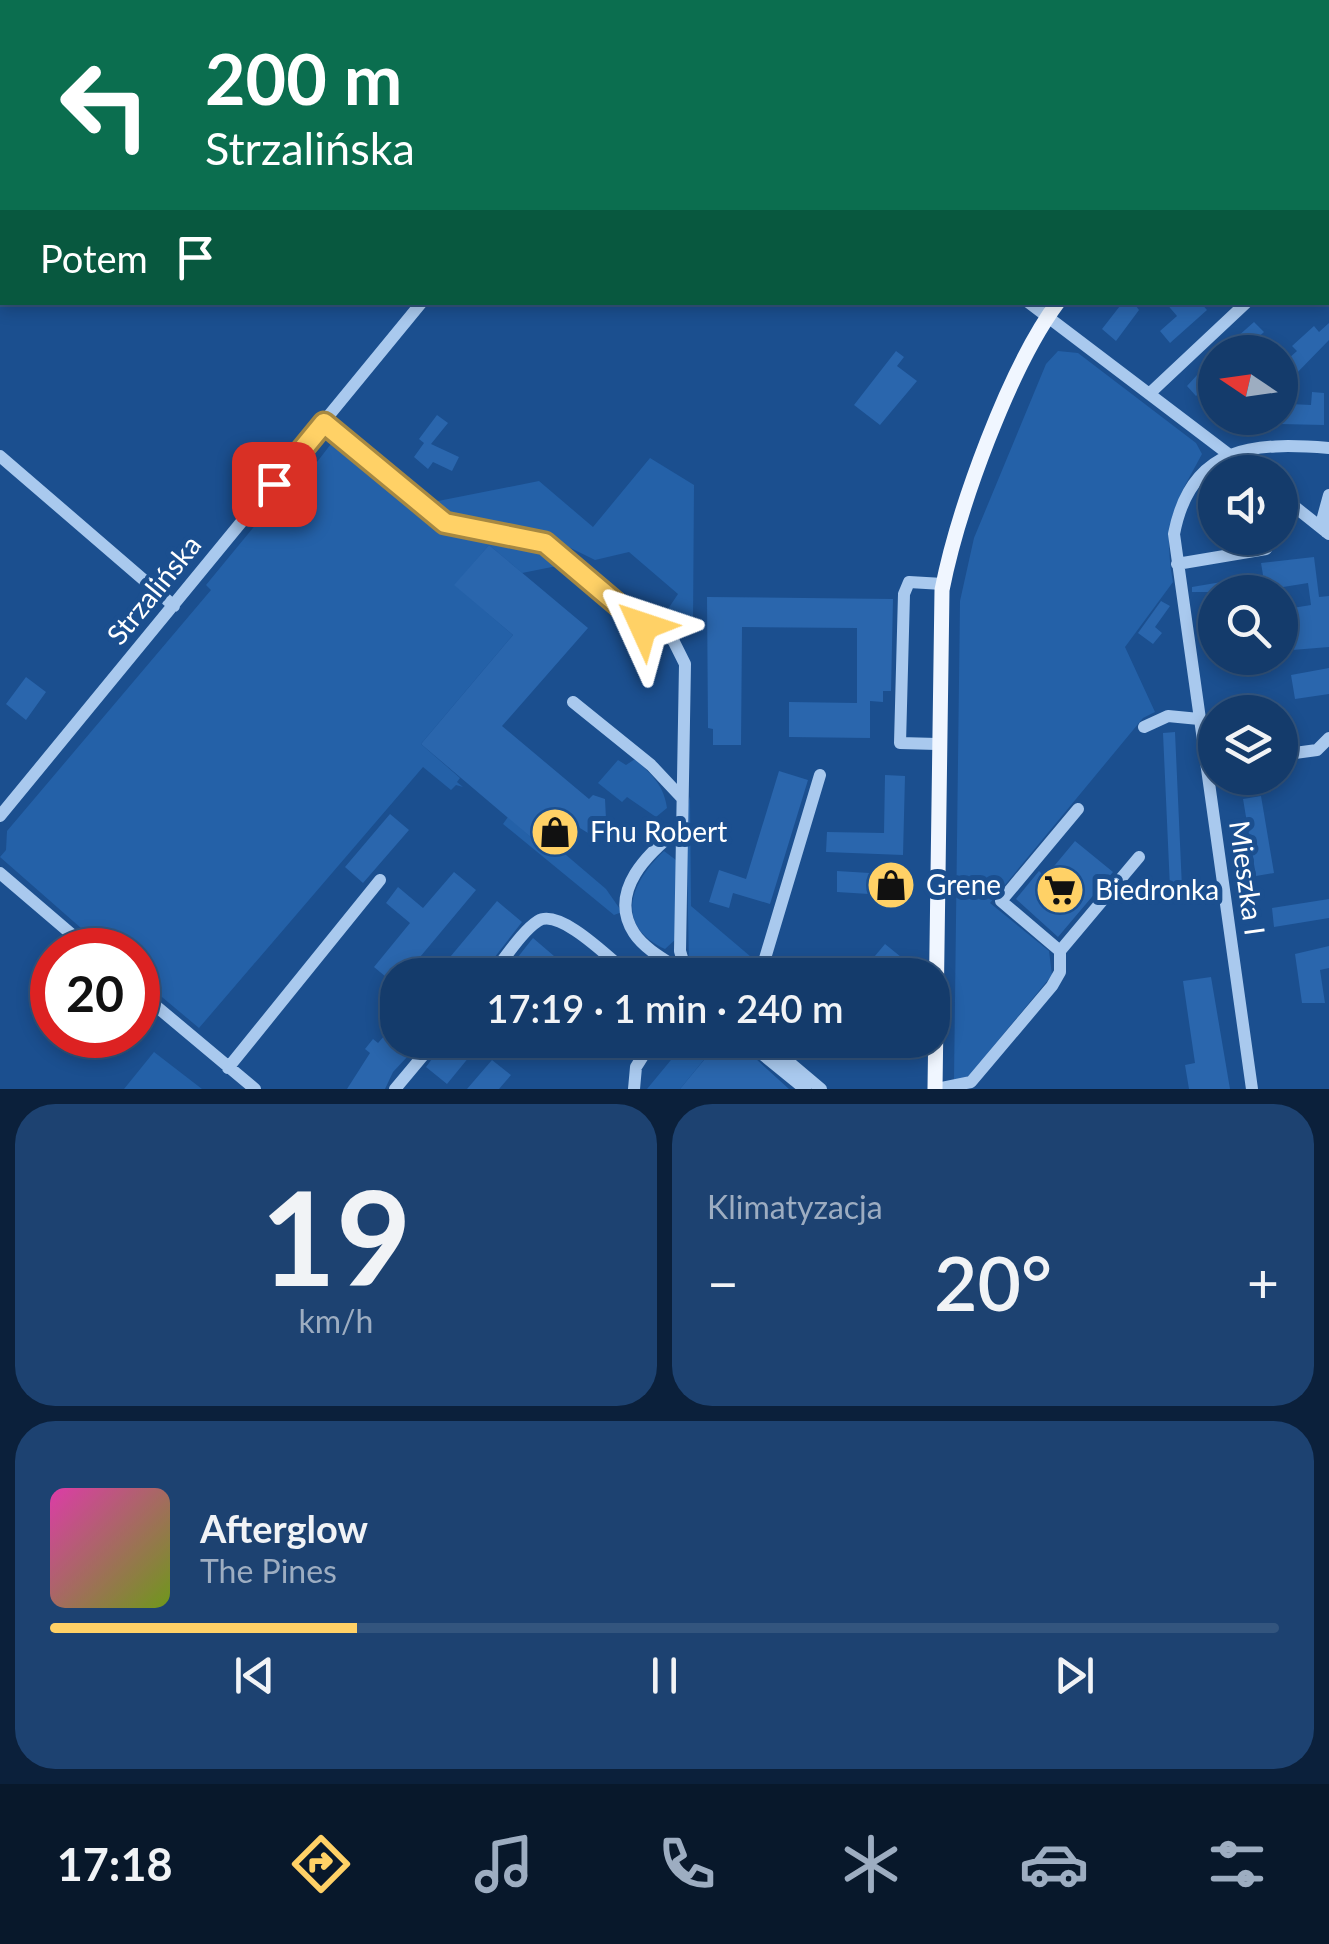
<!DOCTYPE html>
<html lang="pl">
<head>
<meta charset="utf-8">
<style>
	:root { --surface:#143b6b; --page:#1d4271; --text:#f1f3f6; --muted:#9dadc1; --line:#33557e; --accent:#ffd166 }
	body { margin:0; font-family:Lato,sans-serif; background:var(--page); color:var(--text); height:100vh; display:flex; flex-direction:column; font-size:38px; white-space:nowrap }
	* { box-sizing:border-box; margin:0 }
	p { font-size:32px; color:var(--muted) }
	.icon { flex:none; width:55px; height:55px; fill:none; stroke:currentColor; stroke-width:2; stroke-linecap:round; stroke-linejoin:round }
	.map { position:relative; height:1089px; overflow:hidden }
	.sheet { display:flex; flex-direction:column; gap:15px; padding:15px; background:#0b203b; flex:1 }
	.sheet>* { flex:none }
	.guide { position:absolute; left:0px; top:0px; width:1330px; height:305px; box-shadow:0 5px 15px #0003,0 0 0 2px var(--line); background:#0b6e4f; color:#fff; overflow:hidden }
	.needle { width:65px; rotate:283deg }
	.controls { position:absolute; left:1198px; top:335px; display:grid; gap:20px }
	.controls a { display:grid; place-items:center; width:100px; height:100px; border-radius:50%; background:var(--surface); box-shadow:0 5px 15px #0003,0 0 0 2px var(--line); font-size:50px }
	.speed { position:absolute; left:30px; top:928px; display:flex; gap:20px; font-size:50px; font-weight:700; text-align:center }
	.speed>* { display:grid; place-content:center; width:130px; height:130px; border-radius:50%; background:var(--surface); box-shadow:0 5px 15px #0003,0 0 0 2px var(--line); line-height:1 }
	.speed .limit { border:15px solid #d22; background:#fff; color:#111 }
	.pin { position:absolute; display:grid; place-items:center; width:85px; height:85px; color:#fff; margin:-42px; border-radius:20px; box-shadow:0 5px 15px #0006 }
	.me { position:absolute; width:110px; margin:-55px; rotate:312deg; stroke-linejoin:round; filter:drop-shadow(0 0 8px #0008) }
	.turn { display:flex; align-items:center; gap:35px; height:210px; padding:0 40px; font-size:45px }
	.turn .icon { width:130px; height:130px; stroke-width:2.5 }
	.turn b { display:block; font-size:70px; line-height:85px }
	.then { display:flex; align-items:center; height:95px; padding:0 40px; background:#0003; gap:20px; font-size:38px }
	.big { font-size:75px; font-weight:600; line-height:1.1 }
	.sheet .card { flex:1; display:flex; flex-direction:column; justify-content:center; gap:15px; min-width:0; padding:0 35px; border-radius:40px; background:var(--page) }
	.sheet .dial { align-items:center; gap:0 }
	.dial b { font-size:130px; line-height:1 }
	.song { display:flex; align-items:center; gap:30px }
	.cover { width:120px; height:120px; border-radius:15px; background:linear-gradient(135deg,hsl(320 70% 55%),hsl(80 70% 35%)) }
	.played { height:10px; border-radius:5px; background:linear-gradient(90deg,var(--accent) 25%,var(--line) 25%) }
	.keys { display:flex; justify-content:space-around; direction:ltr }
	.heat { display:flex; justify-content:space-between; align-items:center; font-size:55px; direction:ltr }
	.sheet .tiles { flex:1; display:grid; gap:15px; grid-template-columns:1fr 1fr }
	.card:last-child { grid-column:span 2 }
	.trip { position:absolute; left:380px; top:958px; width:570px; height:100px; border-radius:40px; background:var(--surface); box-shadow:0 5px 15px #0003,0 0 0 2px var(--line); font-weight:600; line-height:100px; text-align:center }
	.tab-bar { display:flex; height:160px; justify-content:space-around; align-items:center; background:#08182b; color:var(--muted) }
	.tab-bar .icon { width:70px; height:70px }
	.tab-bar .selected { color:var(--accent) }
	.tab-bar b { font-size:45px; color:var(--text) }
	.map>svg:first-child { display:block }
	.green { fill:#2461a8 }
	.building { fill:#2a66ad }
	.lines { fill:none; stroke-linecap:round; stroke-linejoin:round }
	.minor { stroke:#a9c9ee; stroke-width:12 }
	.major { stroke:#f0f6ff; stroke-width:15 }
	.route-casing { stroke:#a68842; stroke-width:25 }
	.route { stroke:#ffd166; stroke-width:18 }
	.labels { text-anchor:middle; stroke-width:10; stroke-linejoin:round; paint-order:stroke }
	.street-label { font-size:28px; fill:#fff; stroke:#1b4f8f }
	.poi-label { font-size:28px; fill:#fff; stroke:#1b4f8f; text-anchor:start }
</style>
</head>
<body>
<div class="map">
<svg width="1329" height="1089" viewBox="0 0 1329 1089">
	<rect width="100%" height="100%" fill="#1b4f8f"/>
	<path class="green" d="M0,0H328L2,2V238Z
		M641,0H1329V37L1328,2Z
		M1058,351L1078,353L1196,443L1202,454C1176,502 1162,521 1173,582L1125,647L1155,712L1143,718L990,903L1049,951L1052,975L969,1076L954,1080L960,601L974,538L1046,364Z
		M345,428L433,502L539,481L593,527L650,458L694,485L693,625L658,624L678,594L629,552L595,560L542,534L459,523L444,516L342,431Z
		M334,440L445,531L537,545L562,565L522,573L489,545L455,585L513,635L421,744L460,778L457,782L463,787L456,785L451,790L423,767L199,1028L138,977V950H106L0,857L6,850L7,831L211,590L206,585L304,466L310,471Z
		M635,759C651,774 664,785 667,808L656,817L627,797L622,802L598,783L618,760L626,765Z
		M690,796L691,906L757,962L756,975H696L689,963L686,814Z
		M508,817L546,850L552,843L606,889L622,912L614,915L503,824Z
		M664,851L676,860V939L665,949C613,925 631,882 664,851Z
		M685,1043L707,1056L680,1089H647Z
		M154,1052L202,1089H124Z"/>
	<path class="building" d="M1123,302H1133L1139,310L1116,341L1102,329Z
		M1165,302H1200L1207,310L1170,343L1160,331L1177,316Z
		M1254,322L1264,332L1242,352H1220Z
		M1329,323V340L1292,378L1291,389L1280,376V366L1297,351L1292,346L1314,326L1319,332Z
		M896,351L904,357L897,366L917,381L880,425L854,405Z
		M1209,362L1215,369V390L1210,384L1196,396L1187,386Z
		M1280,390L1291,391L1290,404L1311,405L1312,392L1324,393V425L1280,424Z
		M437,415L448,423L431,444L459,457L452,471L433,462L428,469L414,457L424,443L419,439Z
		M489,545L588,628L502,726L589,799L593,795L605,799L606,819H599L588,833L570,822L546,850L421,744L513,635L454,585Z
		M1314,557L1319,597L1329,596V647L1280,651V610L1311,605L1308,583L1277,588V592H1192V587L1263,575L1261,563Z
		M707,597L893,599L891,691H883V702L870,701V738L789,737V702L857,703V628L742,627L741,745H713V729L708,728Z
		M1161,601L1170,606L1155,627L1162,633L1153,644L1138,633Z
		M1329,668V694L1295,699L1291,675Z
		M26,677L46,692L26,720L6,704Z
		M1175,732L1182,888H1170L1163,733Z
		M779,771L808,780L770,904L733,893L729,908L709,902L719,870L746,879Z
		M885,775L905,776L903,855L826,852L827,832L884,833Z
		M1261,796L1274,873L1256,876L1243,799Z
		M390,814L409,830L363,883L345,867Z
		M1075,841L1113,872L1058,937L1016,899L1039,871L1045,877Z
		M837,871L902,875L901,896L837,892Z
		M454,872L476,890L405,975H398V987L374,967L410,923L386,903L398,887L423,908Z
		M1329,899V918L1274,927L1272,908Z
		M497,901L522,922L481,975H435Z
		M533,938L554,956L538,975H510L506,972Z
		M885,944L906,961L894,975H859Z
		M1329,946V968L1320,970L1325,1003H1302L1295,954Z
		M1211,977L1230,1089H1189L1185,1065L1195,1063L1183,981Z
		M398,1020V1040H423L393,1072L385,1089H347L370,1053L365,1049L373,1039L378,1043Z
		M446,1040H462L474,1051L447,1084L426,1067Z
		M732,1040H735L789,1089H680L709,1054L716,1059Z
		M492,1060L511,1075L499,1089H467Z"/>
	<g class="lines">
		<path class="minor" d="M629,0L633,2
			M1328,77L1329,76
			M1328,230L1329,229
			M1028,302L1252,472
			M1149,394L1247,302
			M324,423L445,523L536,539L561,553L643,626L673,640L685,664L680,951L687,975
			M0,456L174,606
			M1280,495L1329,534
			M1326,532L1323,517L1329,495
			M1177,564L1266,549
			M573,702L651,765L682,798
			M1144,727L1168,716L1199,719
			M937,744L900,743L904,594L909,582L943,584
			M1280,755L1317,750L1329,738
			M0,816L422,302
			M680,828C649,852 607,891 634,933C645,950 669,962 684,972
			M0,873L90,950
			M1060,951L1001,901L1078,809
			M491,975C505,959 521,932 538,921C560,907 612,961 630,975
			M760,975L820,775
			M138,991L255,1089
			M745,1040L805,1089
			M763,1040L821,1089
			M228,1068L380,880
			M395,1089L436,1040
			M634,1089L636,1067L653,1040
			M937,1089L971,1082L1052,986L1060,972V951L1139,857
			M1252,1089L1174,534C1191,445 1254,442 1329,448"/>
		<path class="major" d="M1328,51L1329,49
			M935,1089L942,590C958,509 1009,368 1058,302"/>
	</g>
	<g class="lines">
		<g class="route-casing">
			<path id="route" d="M274,484L324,423L445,523L545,543L643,626"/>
		</g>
		<use href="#route" class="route"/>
	</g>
	<defs>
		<g id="shop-disc" transform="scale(2.5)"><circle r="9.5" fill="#ffd166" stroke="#1b4f8f"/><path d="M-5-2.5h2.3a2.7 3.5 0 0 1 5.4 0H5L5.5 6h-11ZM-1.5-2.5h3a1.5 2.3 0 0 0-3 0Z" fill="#111"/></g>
		<g id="supermarket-disc" transform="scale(2.5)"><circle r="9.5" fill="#ffd166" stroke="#1b4f8f"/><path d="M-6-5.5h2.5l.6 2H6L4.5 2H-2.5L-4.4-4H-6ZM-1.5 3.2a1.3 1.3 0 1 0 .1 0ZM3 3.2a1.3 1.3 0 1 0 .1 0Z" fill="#111"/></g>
	</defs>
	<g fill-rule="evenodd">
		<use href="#shop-disc" x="555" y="832"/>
		<use href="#shop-disc" x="891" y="885"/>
		<use href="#supermarket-disc" x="1060" y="890"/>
	</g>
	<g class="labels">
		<g class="street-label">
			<text transform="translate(154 590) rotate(-51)" y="10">Strzalińska</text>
			<text transform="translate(1247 878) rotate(82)" y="10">Mieszka I</text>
		</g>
		<g class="poi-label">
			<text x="590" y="842">Fhu Robert</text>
			<text x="926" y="895">Grene</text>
			<text x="1095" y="900">Biedronka</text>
		</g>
	</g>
</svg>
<div class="controls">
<a><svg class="needle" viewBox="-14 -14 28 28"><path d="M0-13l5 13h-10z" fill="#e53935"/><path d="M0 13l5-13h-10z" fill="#9dadc1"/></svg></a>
<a><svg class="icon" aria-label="sound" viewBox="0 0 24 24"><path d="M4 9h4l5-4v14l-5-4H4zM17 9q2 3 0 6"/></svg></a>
<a><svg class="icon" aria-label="search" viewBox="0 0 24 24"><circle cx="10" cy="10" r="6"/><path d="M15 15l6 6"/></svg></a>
<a><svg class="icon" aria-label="layers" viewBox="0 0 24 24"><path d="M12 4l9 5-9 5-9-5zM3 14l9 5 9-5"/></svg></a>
</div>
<div class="speed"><div class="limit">20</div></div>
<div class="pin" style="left:274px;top:484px;background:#d93025"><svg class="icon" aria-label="arrive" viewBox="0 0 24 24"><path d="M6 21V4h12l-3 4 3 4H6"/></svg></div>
<svg class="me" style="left:643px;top:626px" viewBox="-20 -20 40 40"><path d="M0-17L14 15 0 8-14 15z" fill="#ffd166" stroke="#fff" stroke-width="4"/></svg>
<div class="trip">17:19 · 1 min · 240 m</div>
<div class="guide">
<div class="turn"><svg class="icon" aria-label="left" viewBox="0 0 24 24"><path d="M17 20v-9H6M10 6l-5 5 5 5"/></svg><div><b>200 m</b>Strzalińska</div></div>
<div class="then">Potem<svg class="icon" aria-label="arrive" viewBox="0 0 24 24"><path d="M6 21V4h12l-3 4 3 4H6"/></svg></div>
</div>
</div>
<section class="sheet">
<div class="tiles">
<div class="card dial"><b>19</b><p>km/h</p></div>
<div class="card"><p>Klimatyzacja</p>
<div class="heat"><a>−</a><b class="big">20°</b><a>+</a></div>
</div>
<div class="card">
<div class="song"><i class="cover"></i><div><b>Afterglow</b><p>The Pines</p></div></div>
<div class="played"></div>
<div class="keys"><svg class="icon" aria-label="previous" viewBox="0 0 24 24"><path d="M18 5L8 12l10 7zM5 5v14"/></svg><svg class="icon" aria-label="pause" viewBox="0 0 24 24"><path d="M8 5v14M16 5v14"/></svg><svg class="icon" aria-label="next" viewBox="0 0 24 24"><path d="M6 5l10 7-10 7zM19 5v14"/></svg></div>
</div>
</div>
</section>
<nav class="tab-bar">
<b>17:18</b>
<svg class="icon selected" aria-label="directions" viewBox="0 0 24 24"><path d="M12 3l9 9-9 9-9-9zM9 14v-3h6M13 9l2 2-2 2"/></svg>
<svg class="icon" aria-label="music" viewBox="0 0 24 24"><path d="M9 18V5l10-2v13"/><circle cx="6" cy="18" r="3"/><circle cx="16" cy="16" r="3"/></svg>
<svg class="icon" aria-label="phone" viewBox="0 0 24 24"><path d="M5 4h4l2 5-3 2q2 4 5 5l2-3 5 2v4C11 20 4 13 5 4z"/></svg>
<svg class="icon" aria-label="climate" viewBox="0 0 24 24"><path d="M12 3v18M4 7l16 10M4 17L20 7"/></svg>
<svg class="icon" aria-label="car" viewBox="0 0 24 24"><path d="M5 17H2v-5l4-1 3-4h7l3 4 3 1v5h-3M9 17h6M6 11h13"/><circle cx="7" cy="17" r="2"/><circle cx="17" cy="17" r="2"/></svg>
<svg class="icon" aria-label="filters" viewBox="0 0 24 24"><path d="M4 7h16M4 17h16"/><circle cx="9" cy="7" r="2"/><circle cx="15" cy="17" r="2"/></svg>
</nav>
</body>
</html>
